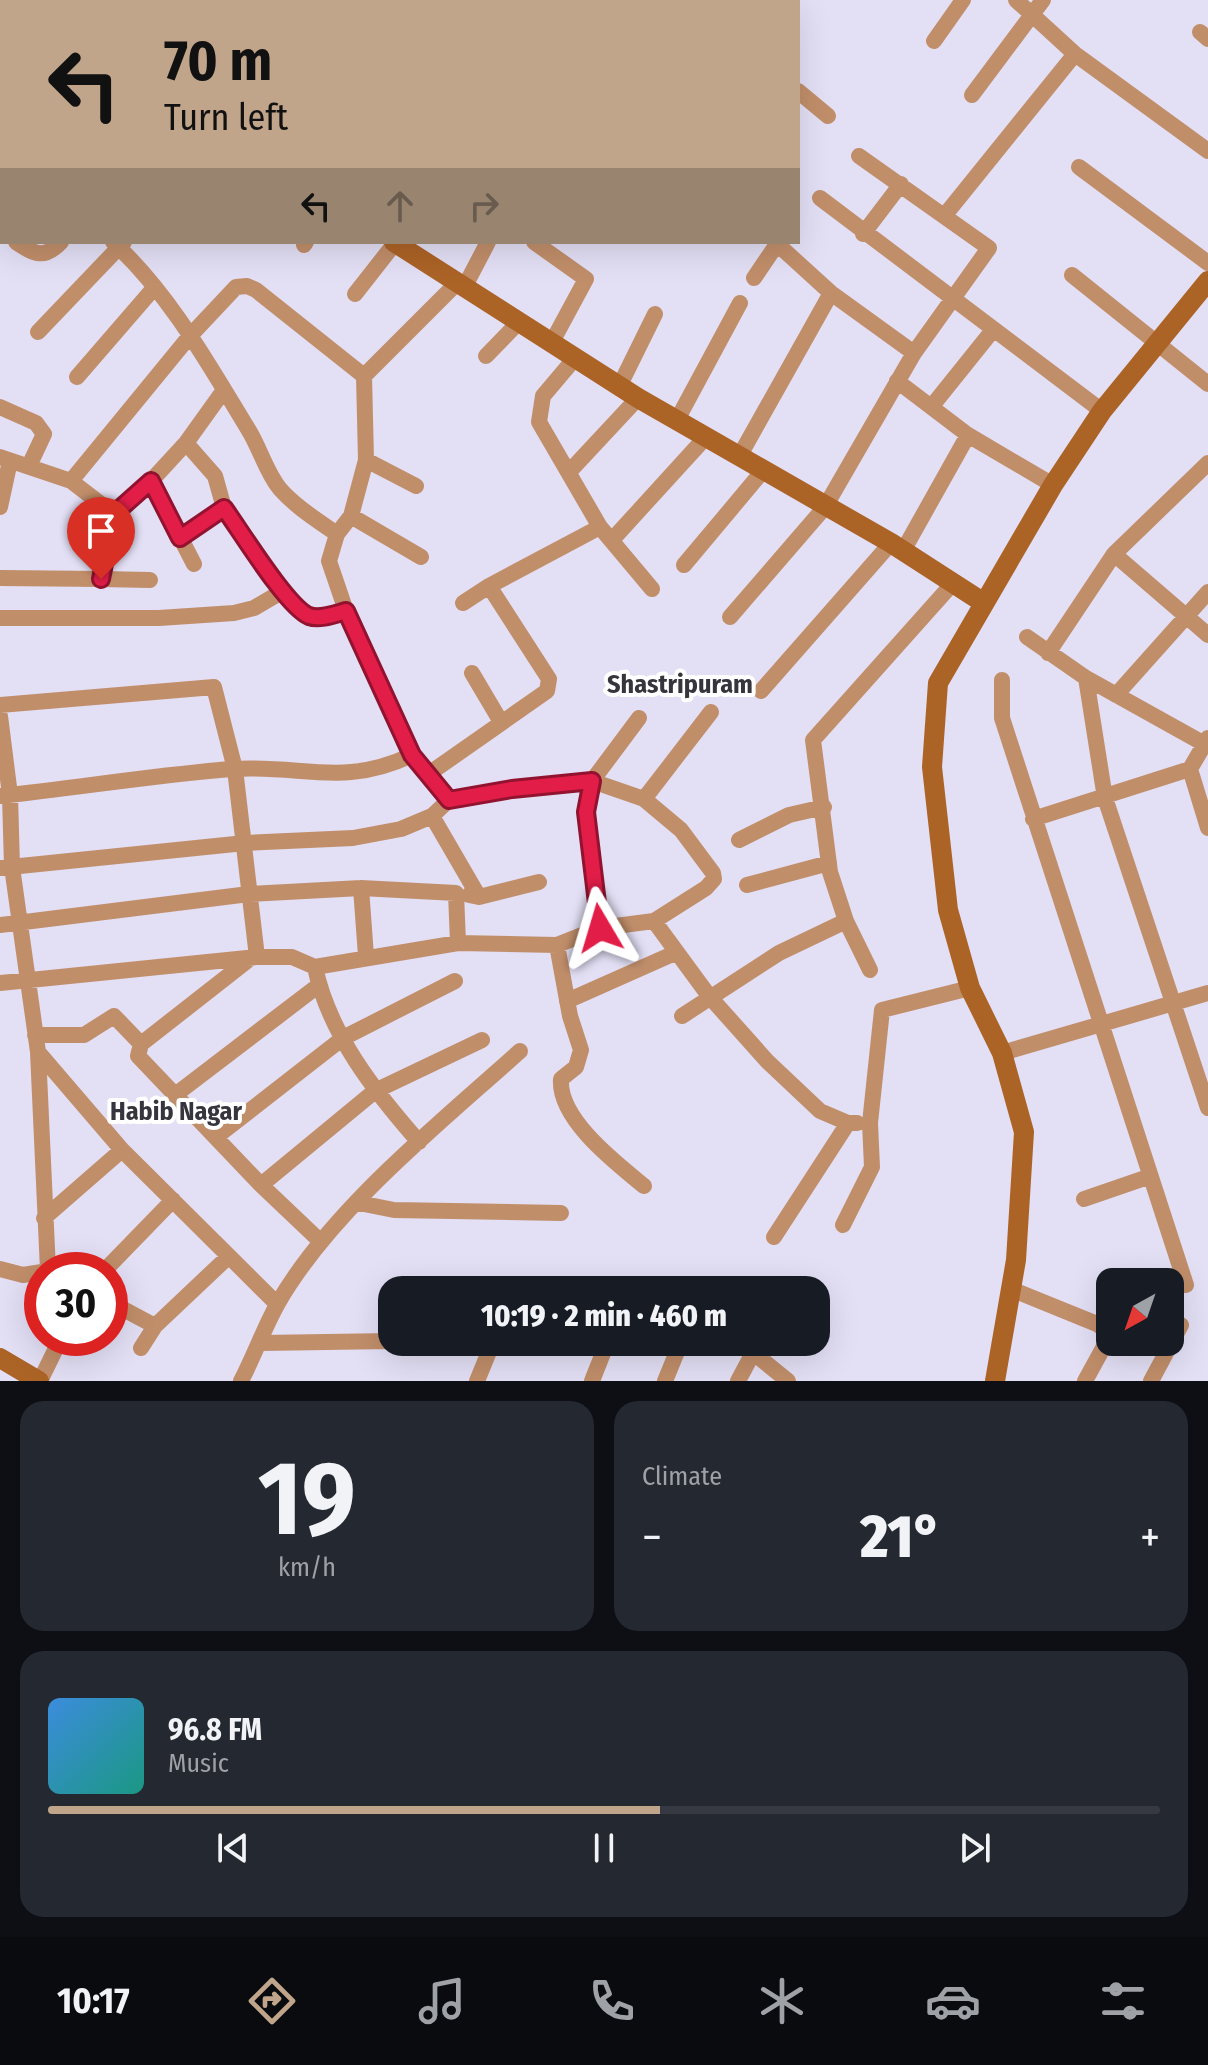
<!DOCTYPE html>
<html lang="en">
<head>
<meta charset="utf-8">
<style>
	:root { --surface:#171b24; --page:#242831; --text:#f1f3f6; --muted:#9ea1a6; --line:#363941; --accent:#c0a58b }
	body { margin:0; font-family:"Fira Sans Condensed",sans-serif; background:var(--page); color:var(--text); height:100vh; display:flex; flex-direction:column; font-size:30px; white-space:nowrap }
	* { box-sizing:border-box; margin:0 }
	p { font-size:26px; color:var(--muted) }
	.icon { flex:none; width:44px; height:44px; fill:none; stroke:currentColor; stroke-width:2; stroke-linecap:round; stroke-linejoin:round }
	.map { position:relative; height:1381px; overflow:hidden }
	.side { display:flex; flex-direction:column; gap:20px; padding:20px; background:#0d0f14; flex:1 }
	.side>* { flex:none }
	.banner { position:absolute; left:0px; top:0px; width:800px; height:244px; box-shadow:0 8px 32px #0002; background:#c0a58b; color:#111; overflow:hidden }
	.needle { width:52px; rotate:220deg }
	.tools { position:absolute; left:1096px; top:1268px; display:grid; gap:16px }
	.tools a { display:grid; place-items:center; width:88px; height:88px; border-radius:16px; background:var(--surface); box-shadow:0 8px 32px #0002; font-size:40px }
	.speed { position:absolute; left:24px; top:1252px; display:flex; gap:16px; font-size:40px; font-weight:700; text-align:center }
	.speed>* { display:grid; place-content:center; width:104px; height:104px; border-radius:50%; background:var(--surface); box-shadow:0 8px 32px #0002; line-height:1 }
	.speed .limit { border:12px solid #d22; background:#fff; color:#111 }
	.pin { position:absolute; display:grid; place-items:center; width:68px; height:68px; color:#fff; margin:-82px -34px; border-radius:50% 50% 50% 0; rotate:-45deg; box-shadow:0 0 8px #0007 }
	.pin .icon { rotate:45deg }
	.me { position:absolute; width:88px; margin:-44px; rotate:353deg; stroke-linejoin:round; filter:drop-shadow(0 0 6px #0008) }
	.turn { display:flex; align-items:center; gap:28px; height:168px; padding:0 32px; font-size:36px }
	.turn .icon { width:104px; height:104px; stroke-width:2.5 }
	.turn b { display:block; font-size:56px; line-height:68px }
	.lanes { display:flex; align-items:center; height:76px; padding:0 32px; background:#0003; justify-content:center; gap:40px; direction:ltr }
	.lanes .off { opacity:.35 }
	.big { font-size:60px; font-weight:800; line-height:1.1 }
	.side .tile { flex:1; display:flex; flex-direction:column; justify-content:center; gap:12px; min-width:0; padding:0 28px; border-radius:24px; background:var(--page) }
	.side .dial { align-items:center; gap:0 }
	.dial b { font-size:104px; line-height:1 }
	.song { display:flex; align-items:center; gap:24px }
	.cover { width:96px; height:96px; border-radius:12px; background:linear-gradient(135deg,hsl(210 70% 55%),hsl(170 70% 35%)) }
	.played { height:8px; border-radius:4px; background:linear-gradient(90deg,var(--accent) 55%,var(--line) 55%) }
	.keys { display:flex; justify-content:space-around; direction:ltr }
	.heat { display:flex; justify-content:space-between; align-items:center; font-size:44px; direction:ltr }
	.side .tiles { flex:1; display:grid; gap:20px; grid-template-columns:1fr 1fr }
	.tile:last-child { grid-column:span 2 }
	.trip { position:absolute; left:378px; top:1276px; width:452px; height:80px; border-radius:24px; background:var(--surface); box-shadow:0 8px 32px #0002; font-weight:800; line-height:80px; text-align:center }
	.tab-bar { display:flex; height:128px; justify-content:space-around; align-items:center; background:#090b0e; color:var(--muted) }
	.tab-bar .icon { width:56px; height:56px }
	.tab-bar .active { color:var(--accent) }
	.tab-bar b { font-size:36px; color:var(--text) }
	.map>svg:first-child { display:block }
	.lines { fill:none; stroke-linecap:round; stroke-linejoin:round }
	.street { stroke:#c18e6a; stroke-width:16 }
	.secondary { stroke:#ac6326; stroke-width:20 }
	.route-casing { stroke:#92132f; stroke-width:20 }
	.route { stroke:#e11d48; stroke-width:14 }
	.labels { text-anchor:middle; stroke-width:8; stroke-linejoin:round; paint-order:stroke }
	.neighbourhood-label { font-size:26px; font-weight:bold; fill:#36343c; stroke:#fff }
</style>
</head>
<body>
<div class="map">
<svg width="1208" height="1381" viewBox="0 0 1208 1381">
	<rect width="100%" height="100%" fill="#e3dff5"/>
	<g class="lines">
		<path class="street" d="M559,0L562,2
			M701,0L703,2
			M1016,0L1075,54L1208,151
			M193,2L196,0
			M443,2L445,0
			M1200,32L1208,39
			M0,33L2,35
			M934,41L963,0
			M798,91L828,116
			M972,95L1043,0
			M1079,167L1208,263
			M820,198L1102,411
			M945,215L1075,54
			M0,232L2,233
			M863,234L901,184
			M16,242C34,254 44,260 61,242
			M113,242C169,293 209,365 248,429C260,448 266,472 280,489C296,507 317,520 337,534
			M534,242L586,279L552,342
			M775,242L831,293L914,353
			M304,245L306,242
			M1072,275L1208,384
			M754,278L777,244
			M465,286L488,242
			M355,294L395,243
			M38,332L124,242
			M486,356L520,321
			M576,357L543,396L539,422L600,527L652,589
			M364,376L366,460L351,516L337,534L329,561L346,611L412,755L449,800
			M77,377L154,288
			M897,381L968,435L1053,485
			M620,385L655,314
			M932,406L993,330
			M0,407L36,423L44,434L29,466
			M677,420L740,303
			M186,443L215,476L224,508L283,591L306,615L317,618L346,611
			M0,457L71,481L114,514
			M739,457L831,293
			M366,460L416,486
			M569,472L638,398
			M71,481L189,337L236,287L247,286L256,290L364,376L458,282
			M151,481L194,564
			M0,507L10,461
			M351,516L421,557
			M180,538L224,508
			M612,540L705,438
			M903,551L968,435
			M1114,554L1208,635
			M684,565L762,472
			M0,578L101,579
			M150,580L101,579L114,514L151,481L186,443L224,390
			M489,586L600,527
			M730,617L825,507L914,353L989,248L859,156
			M0,618H159L234,613L254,608L283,591
			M1027,637L1086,678L1208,746
			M1048,653L1114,554L1208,463
			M472,673L501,722
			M1086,678L1105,798L1208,1108
			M1002,680V718L1186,1285
			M761,691L891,543
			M1116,695L1208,592
			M0,705L214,687L235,769L257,957
			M0,716L10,795L12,867L38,1052L48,1270
			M1208,738L1190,769L1208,828
			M430,773L547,691L549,679L489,586L463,603
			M0,796C77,788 154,775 232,769C303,764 342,788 412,755
			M644,799L711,712
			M432,816L479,897
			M1033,819L1190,769
			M739,840L789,815L824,807
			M0,868L245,843L353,838L401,829L432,816L449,800L512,789L592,781L644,799L681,830L713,873L714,879L706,888L654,921L600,928L557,945L458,943L315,967
			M747,885L829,863
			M361,888L366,956
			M469,895L479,897L539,882
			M654,921L709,996L767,1061L820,1111L848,1123
			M0,925L249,894L361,888L456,893L458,943
			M600,928L586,812L592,781L639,718
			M557,945L570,1016L581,1050L576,1067L561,1079C558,1119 616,1163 644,1186
			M247,961L141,1044L138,1056L261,1185L321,1242
			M870,970L846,921L830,872L813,740L954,582
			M0,983L257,957H292L315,967C329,1034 375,1092 419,1142
			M567,1001L675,953
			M682,1016L779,953L846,921
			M35,1035H84L114,1016L141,1044
			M38,1052L122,1150L277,1304
			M1002,1053L1208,993
			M175,1095L319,985
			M216,1137L343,1038L455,981
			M261,1185L375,1091L482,1040
			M1084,1199L1148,1177
			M359,1203L394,1210L561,1213
			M44,1218L122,1150
			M843,1225L872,1167L870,1123L882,1010L970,988
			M774,1237L848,1123H857
			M0,1269L23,1275L42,1272
			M105,1270L173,1200
			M1011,1289L1097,1324L1108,1332V1339L1085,1381
			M110,1302L155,1326
			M573,1342H671
			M740,1342L788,1381
			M261,1343L392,1341
			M141,1348L155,1326L228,1257
			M40,1381L61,1338
			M241,1381C254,1356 264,1328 278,1303C332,1209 440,1123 520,1051
			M477,1381L493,1342
			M592,1381L607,1343
			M665,1381L681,1342
			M738,1381L754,1351
			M1151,1381L1181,1325"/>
		<path class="secondary" d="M42,0L45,2
			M394,242L638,398L891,543L984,603
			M0,1358L39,1381
			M995,1381L1016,1260L1024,1132L1002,1053L970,988L948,910L932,767L938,683L1053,485L1102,411L1208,281"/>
	</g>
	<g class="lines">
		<g class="route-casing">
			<path id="route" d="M101,579L114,514L151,481L180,538L224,508C240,530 287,607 309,616C320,620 335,614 346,611L412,755L449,800L512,789L592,781L586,812L600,928"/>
		</g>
		<use href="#route" class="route"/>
	</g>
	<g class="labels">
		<g class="neighbourhood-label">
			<text x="680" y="693">Shastripuram</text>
			<text x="176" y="1120">Habib Nagar</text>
		</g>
	</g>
</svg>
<div class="tools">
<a><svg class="needle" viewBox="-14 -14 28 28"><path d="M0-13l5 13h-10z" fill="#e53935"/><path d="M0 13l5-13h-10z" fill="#9ea1a6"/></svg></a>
</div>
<div class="speed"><div class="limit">30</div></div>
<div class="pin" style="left:101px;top:579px;background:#d93025"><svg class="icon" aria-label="arrive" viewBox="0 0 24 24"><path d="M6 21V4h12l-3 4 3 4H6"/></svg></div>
<svg class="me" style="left:600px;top:928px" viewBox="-20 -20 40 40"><path d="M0-17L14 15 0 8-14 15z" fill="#e11d48" stroke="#fff" stroke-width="4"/></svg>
<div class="trip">10:19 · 2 min · 460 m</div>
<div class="banner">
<div class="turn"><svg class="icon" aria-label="left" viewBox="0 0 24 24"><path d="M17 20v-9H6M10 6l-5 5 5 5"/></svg><div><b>70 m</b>Turn left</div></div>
<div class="lanes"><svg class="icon" aria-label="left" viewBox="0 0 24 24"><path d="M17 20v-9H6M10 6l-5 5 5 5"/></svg><svg class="icon off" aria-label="ahead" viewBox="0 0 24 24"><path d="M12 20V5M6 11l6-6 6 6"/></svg><svg class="icon off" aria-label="right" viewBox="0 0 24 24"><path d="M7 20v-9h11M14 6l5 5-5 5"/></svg></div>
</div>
</div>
<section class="side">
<div class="tiles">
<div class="tile dial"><b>19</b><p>km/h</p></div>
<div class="tile"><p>Climate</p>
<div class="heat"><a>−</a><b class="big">21°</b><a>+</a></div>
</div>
<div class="tile">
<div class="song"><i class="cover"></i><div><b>96.8 FM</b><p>Music</p></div></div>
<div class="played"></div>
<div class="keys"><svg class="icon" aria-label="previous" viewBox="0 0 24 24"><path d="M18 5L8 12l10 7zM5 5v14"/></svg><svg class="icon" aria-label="pause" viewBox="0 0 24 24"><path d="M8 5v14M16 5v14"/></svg><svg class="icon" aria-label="next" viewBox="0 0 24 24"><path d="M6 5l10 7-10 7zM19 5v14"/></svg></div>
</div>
</div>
</section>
<nav class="tab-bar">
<b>10:17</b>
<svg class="icon active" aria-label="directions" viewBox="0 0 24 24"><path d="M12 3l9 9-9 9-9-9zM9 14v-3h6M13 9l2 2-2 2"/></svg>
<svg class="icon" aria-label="music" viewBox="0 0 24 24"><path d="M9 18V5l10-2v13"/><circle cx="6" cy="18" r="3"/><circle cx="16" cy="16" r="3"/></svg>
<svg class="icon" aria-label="phone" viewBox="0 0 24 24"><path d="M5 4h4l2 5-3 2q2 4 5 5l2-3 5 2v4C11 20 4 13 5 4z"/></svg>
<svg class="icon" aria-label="climate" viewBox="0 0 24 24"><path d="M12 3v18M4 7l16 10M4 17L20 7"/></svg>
<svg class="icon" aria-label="car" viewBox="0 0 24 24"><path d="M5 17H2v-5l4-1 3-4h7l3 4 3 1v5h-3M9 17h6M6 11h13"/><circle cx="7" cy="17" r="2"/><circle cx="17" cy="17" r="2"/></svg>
<svg class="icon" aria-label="filters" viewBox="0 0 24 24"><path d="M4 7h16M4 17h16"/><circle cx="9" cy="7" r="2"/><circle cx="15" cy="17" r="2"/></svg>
</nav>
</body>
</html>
